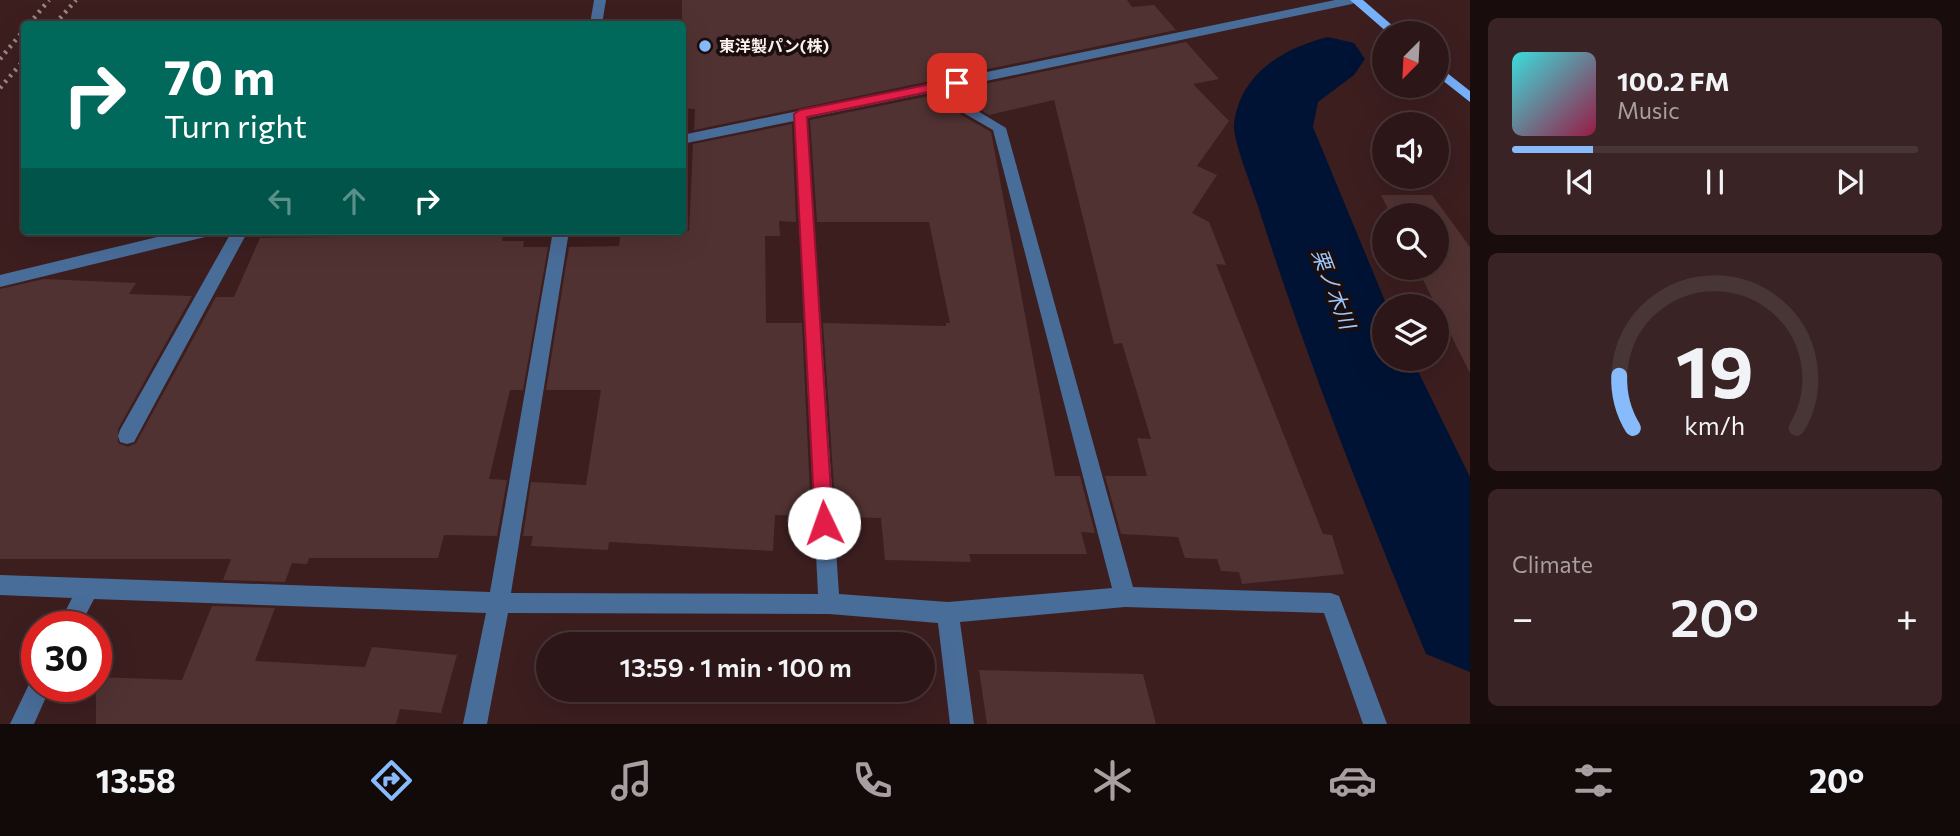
<!DOCTYPE html>
<html lang="en">
<head>
<meta charset="utf-8">
<style>
	:root { --surface:#2d1617; --page:#392324; --text:#f1f3f6; --muted:#a79fa1; --line:#483536; --accent:#87bbfb }
	body { margin:0; font-family:Commissioner,"Noto Sans JP",sans-serif; background:var(--page); color:var(--text); height:100vh; display:flex; flex-direction:column; font-size:26px; white-space:nowrap }
	* { box-sizing:border-box; margin:0 }
	p { font-size:23px; color:var(--muted) }
	.icon { flex:none; width:38px; height:38px; fill:none; stroke:currentColor; stroke-width:2; stroke-linecap:round; stroke-linejoin:round }
	.map { position:relative; flex:1; overflow:hidden }
	.details { display:flex; flex-direction:column; gap:18px; padding:18px; background:#190c0d; width:490px }
	.details>* { flex:none }
	.banner { position:absolute; left:21px; top:21px; width:665px; height:214px; border-radius:7px; box-shadow:0 7px 28px #0002,0 0 0 2px var(--line); background:#00695c; color:#fff; overflow:hidden }
	.needle { width:46px; rotate:204deg }
	.fabs { position:absolute; left:1372px; top:21px; display:grid; gap:14px }
	.fabs a { display:grid; place-items:center; width:77px; height:77px; border-radius:50%; background:var(--surface); box-shadow:0 7px 28px #0002,0 0 0 2px var(--line); font-size:35px }
	.speed { position:absolute; left:21px; top:611px; display:flex; gap:14px; font-size:35px; font-weight:700; text-align:center }
	.speed>* { display:grid; place-content:center; width:91px; height:91px; border-radius:50%; background:var(--surface); box-shadow:0 7px 28px #0002,0 0 0 2px var(--line); line-height:1 }
	.speed .limit { border:10px solid #d22; background:#fff; color:#111 }
	.pin { position:absolute; display:grid; place-items:center; width:60px; height:60px; color:#fff; margin:-30px; border-radius:14px; box-shadow:0 4px 10px #0006 }
	.me { position:absolute; width:77px; margin:-38px; rotate:357deg; stroke-linejoin:round; filter:drop-shadow(0 0 5px #0008) }
	.turn { display:flex; align-items:center; gap:24px; height:147px; padding:0 28px; font-size:32px }
	.turn .icon { width:91px; height:91px; stroke-width:2.5 }
	.turn b { display:block; font-size:49px; line-height:60px }
	.lanes { display:flex; align-items:center; height:66px; padding:0 28px; background:#0003; justify-content:center; gap:35px; direction:ltr }
	.lanes .off { opacity:.35 }
	.big { font-size:52px; font-weight:600; line-height:1.1 }
	.details .card { flex:1; display:flex; flex-direction:column; justify-content:center; gap:10px; min-width:0; padding:0 24px; border-radius:10px; background:var(--page) }
	.details .dial { align-items:center; gap:0 }
	.dial svg { height:182px; overflow:visible; fill:none; stroke:var(--line); stroke-width:7; stroke-linecap:round; text-anchor:middle }
	.dial text { fill:var(--text); stroke:none }
	.song { display:flex; align-items:center; gap:21px }
	.cover { width:84px; height:84px; border-radius:10px; background:linear-gradient(135deg,hsl(180 70% 55%),hsl(340 70% 35%)) }
	.played { height:7px; border-radius:4px; background:linear-gradient(90deg,var(--accent) 20%,var(--line) 20%) }
	.keys { display:flex; justify-content:space-around; direction:ltr }
	.heat { display:flex; justify-content:space-between; align-items:center; font-size:38px; direction:ltr }
	.trip { position:absolute; left:536px; top:632px; width:399px; height:70px; border-radius:35px; background:var(--surface); box-shadow:0 7px 28px #0002,0 0 0 2px var(--line); font-weight:600; line-height:70px; text-align:center }
	.dock { display:flex; height:112px; justify-content:space-around; align-items:center; background:#120909; color:var(--muted) }
	.dock .icon { width:49px; height:49px }
	.dock .current { color:var(--accent) }
	.dock b { font-size:32px; color:var(--text) }
	main { display:flex; flex:1; min-height:0 }
	.map>svg:first-child { display:block }
	.lines { fill:none; stroke-linecap:round; stroke-linejoin:round }
	.river { fill:#001334; fill-rule:evenodd }
	.building { fill:#513232 }
	.street { fill:#496d99; fill-rule:evenodd }
	.primary { fill:#76b1fa; fill-rule:evenodd }
	.rail { stroke:#9b8585; stroke-width:4.5; stroke-dasharray:2.5 5; stroke-linecap:butt }
	.route { fill:#e11d48; stroke:#92132f; stroke-width:2 }
	.poi-dot { fill:#87bbfb; stroke:#1a0d0d; stroke-width:2.5 }
	.labels { text-anchor:middle; stroke-width:7; stroke-linejoin:round; paint-order:stroke }
	.far-poi-label { font-size:16px; font-weight:bold; fill:#fcf0ef; stroke:#1a0d0d; text-anchor:start }
	.water-label { font-size:21px; font-style:italic; fill:#9cc8fe; stroke:#1a0d0d }
</style>
</head>
<body>
<main>
<div class="map">
<svg width="1470" height="724" viewBox="0 0 1470 724">
	<rect width="100%" height="100%" fill="#3c1e1f"/>
	<g class="lines">
		<path class="river" d="M1328,37L1354,43L1365,59L1354,75L1318,102L1313,127L1387,306H1384V359H1412L1470,477V672L1426,654C1365,507 1306,358 1258,206C1253,190 1232,138 1234,124C1240,74 1283,48 1328,37Z"/>
	</g>
	<path class="building" d="M682,0H1127L1132,7L1154,5L1176,30L694,130L695,109L682,108Z
		M1186,42L1219,79L1193,84L1229,121L1197,166L1217,175L1192,213L1209,222L1226,265L1216,264L1323,534L1332,535L1344,574L1242,584L1239,572L1221,571L1217,559L1185,558L1178,537L1121,534L1105,476H1147L1137,438L1151,439L1122,343L1114,344L1054,100L989,115L950,91Z
		M929,96L991,132L1055,476H1080L1095,533L1081,532L1087,554H969L971,562L885,560L881,518L836,517L823,323L946,326V323H950L929,222H817L810,120Z
		M792,124L796,222L779,221L780,236H765L766,323H802L811,516L775,515L773,551L609,542L608,550L531,546L533,536H523L531,482L586,485L601,390H546L569,247L619,246L621,231H689L693,144Z
		M1381,195H1432L1470,247V373L1417,268H1437V215H1391Z
		M344,231H504L502,241H524L523,247H548L523,390H510L489,479L507,480L497,536L444,535L438,558H309L307,564L292,563L285,582L223,580L231,559H0V289L44,279L136,283L129,294L192,296L118,429V443L128,447L136,443L216,297H234L260,238L341,237Z
		M212,606L275,608L255,661L365,667L372,647L457,655L441,713L400,709L396,724H96V677L182,680Z
		M979,670L1143,674L1156,724H987Z"/>
	<g class="lines">
		<path class="street" d="M594,0H606L602,24H590Z
			M1335,0H1358L1352,4L943,90L1006,128L1133,587L1331,593L1339,596L1387,724H1363L1324,613L1125,607L960,622L974,724H950L938,623L829,614L508,613L487,724H463L486,613L94,599L80,626H58L72,598L0,595V575L490,592L553,231H569L511,593L818,594L794,121L682,144V135ZM929,93L993,130L1112,588L948,602L839,594L807,118Z
			M182,231H213L205,237L0,287V275Z
			M232,231H248L134,442L127,444L120,442L118,436L120,430Z
			M37,676V686H51L34,724H10L32,678Z"/>
		<path class="primary" d="M1350,0H1363L1401,33H1388Z
			M1437,65L1470,91V102L1437,76Z"/>
		<path class="rail" d="M29,24L49,0
			M55,24L76,0
			M0,59L24,30
			M0,88L24,60"/>
	</g>
	<path class="route" d="M957,79L963,83L962,85L807,117L833,523L831,528L824,531L818,528L815,523L794,114L800,110Z"/>
	<circle class="poi-dot" cx="705" cy="46" r="7"/>
	<g class="labels">
		<g class="far-poi-label">
			<text x="719" y="52">東洋製パン(株)</text>
		</g>
		<g class="water-label">
			<text transform="translate(1333 289) rotate(69)" y="7">栗ノ木川</text>
		</g>
	</g>
</svg>
<div class="fabs">
<a><svg class="needle" viewBox="-14 -14 28 28"><path d="M0-13l5 13h-10z" fill="#e53935"/><path d="M0 13l5-13h-10z" fill="#a79fa1"/></svg></a>
<a><svg class="icon" aria-label="sound" viewBox="0 0 24 24"><path d="M4 9h4l5-4v14l-5-4H4zM17 9q2 3 0 6"/></svg></a>
<a><svg class="icon" aria-label="search" viewBox="0 0 24 24"><circle cx="10" cy="10" r="6"/><path d="M15 15l6 6"/></svg></a>
<a><svg class="icon" aria-label="layers" viewBox="0 0 24 24"><path d="M12 4l9 5-9 5-9-5zM3 14l9 5 9-5"/></svg></a>
</div>
<div class="speed"><div class="limit">30</div></div>
<div class="pin" style="left:957px;top:83px;background:#d93025"><svg class="icon" aria-label="arrive" viewBox="0 0 24 24"><path d="M6 21V4h12l-3 4 3 4H6"/></svg></div>
<svg class="me" style="left:824px;top:523px" viewBox="-20 -20 40 40"><circle r="19" fill="#fff"/><path d="M0-13L10 11 0 6-10 11z" fill="#e11d48"/></svg>
<div class="trip">13:59 · 1 min · 100 m</div>
<div class="banner">
<div class="turn"><svg class="icon" aria-label="right" viewBox="0 0 24 24"><path d="M7 20v-9h11M14 6l5 5-5 5"/></svg><div><b>70 m</b>Turn right</div></div>
<div class="lanes"><svg class="icon off" aria-label="left" viewBox="0 0 24 24"><path d="M17 20v-9H6M10 6l-5 5 5 5"/></svg><svg class="icon off" aria-label="ahead" viewBox="0 0 24 24"><path d="M12 20V5M6 11l6-6 6 6"/></svg><svg class="icon" aria-label="right" viewBox="0 0 24 24"><path d="M7 20v-9h11M14 6l5 5-5 5"/></svg></div>
</div>
</div>
<section class="details">
<div class="card">
<div class="song"><i class="cover"></i><div><b>100.2 FM</b><p>Music</p></div></div>
<div class="played"></div>
<div class="keys"><svg class="icon" aria-label="previous" viewBox="0 0 24 24"><path d="M18 5L8 12l10 7zM5 5v14"/></svg><svg class="icon" aria-label="pause" viewBox="0 0 24 24"><path d="M8 5v14M16 5v14"/></svg><svg class="icon" aria-label="next" viewBox="0 0 24 24"><path d="M6 5l10 7-10 7zM19 5v14"/></svg></div>
</div>
<div class="card dial"><svg viewBox="0 0 100 80">
<path d="M14 69A42 42 0 1 1 86 69"/>
<path d="M14 69A42 42 0 0 1 8 46" stroke="#87bbfb"/>
<text x="50" y="56" font-size="32" font-weight="700">19</text>
<text x="50" y="72" font-size="11">km/h</text>
</svg></div>
<div class="card"><p>Climate</p>
<div class="heat"><a>−</a><b class="big">20°</b><a>+</a></div>
</div>
</section>
</main>
<nav class="dock">
<b>13:58</b>
<svg class="icon current" aria-label="directions" viewBox="0 0 24 24"><path d="M12 3l9 9-9 9-9-9zM9 14v-3h6M13 9l2 2-2 2"/></svg>
<svg class="icon" aria-label="music" viewBox="0 0 24 24"><path d="M9 18V5l10-2v13"/><circle cx="6" cy="18" r="3"/><circle cx="16" cy="16" r="3"/></svg>
<svg class="icon" aria-label="phone" viewBox="0 0 24 24"><path d="M5 4h4l2 5-3 2q2 4 5 5l2-3 5 2v4C11 20 4 13 5 4z"/></svg>
<svg class="icon" aria-label="climate" viewBox="0 0 24 24"><path d="M12 3v18M4 7l16 10M4 17L20 7"/></svg>
<svg class="icon" aria-label="car" viewBox="0 0 24 24"><path d="M5 17H2v-5l4-1 3-4h7l3 4 3 1v5h-3M9 17h6M6 11h13"/><circle cx="7" cy="17" r="2"/><circle cx="17" cy="17" r="2"/></svg>
<svg class="icon" aria-label="filters" viewBox="0 0 24 24"><path d="M4 7h16M4 17h16"/><circle cx="9" cy="7" r="2"/><circle cx="15" cy="17" r="2"/></svg>
<b>20°</b>
</nav>
</body>
</html>
